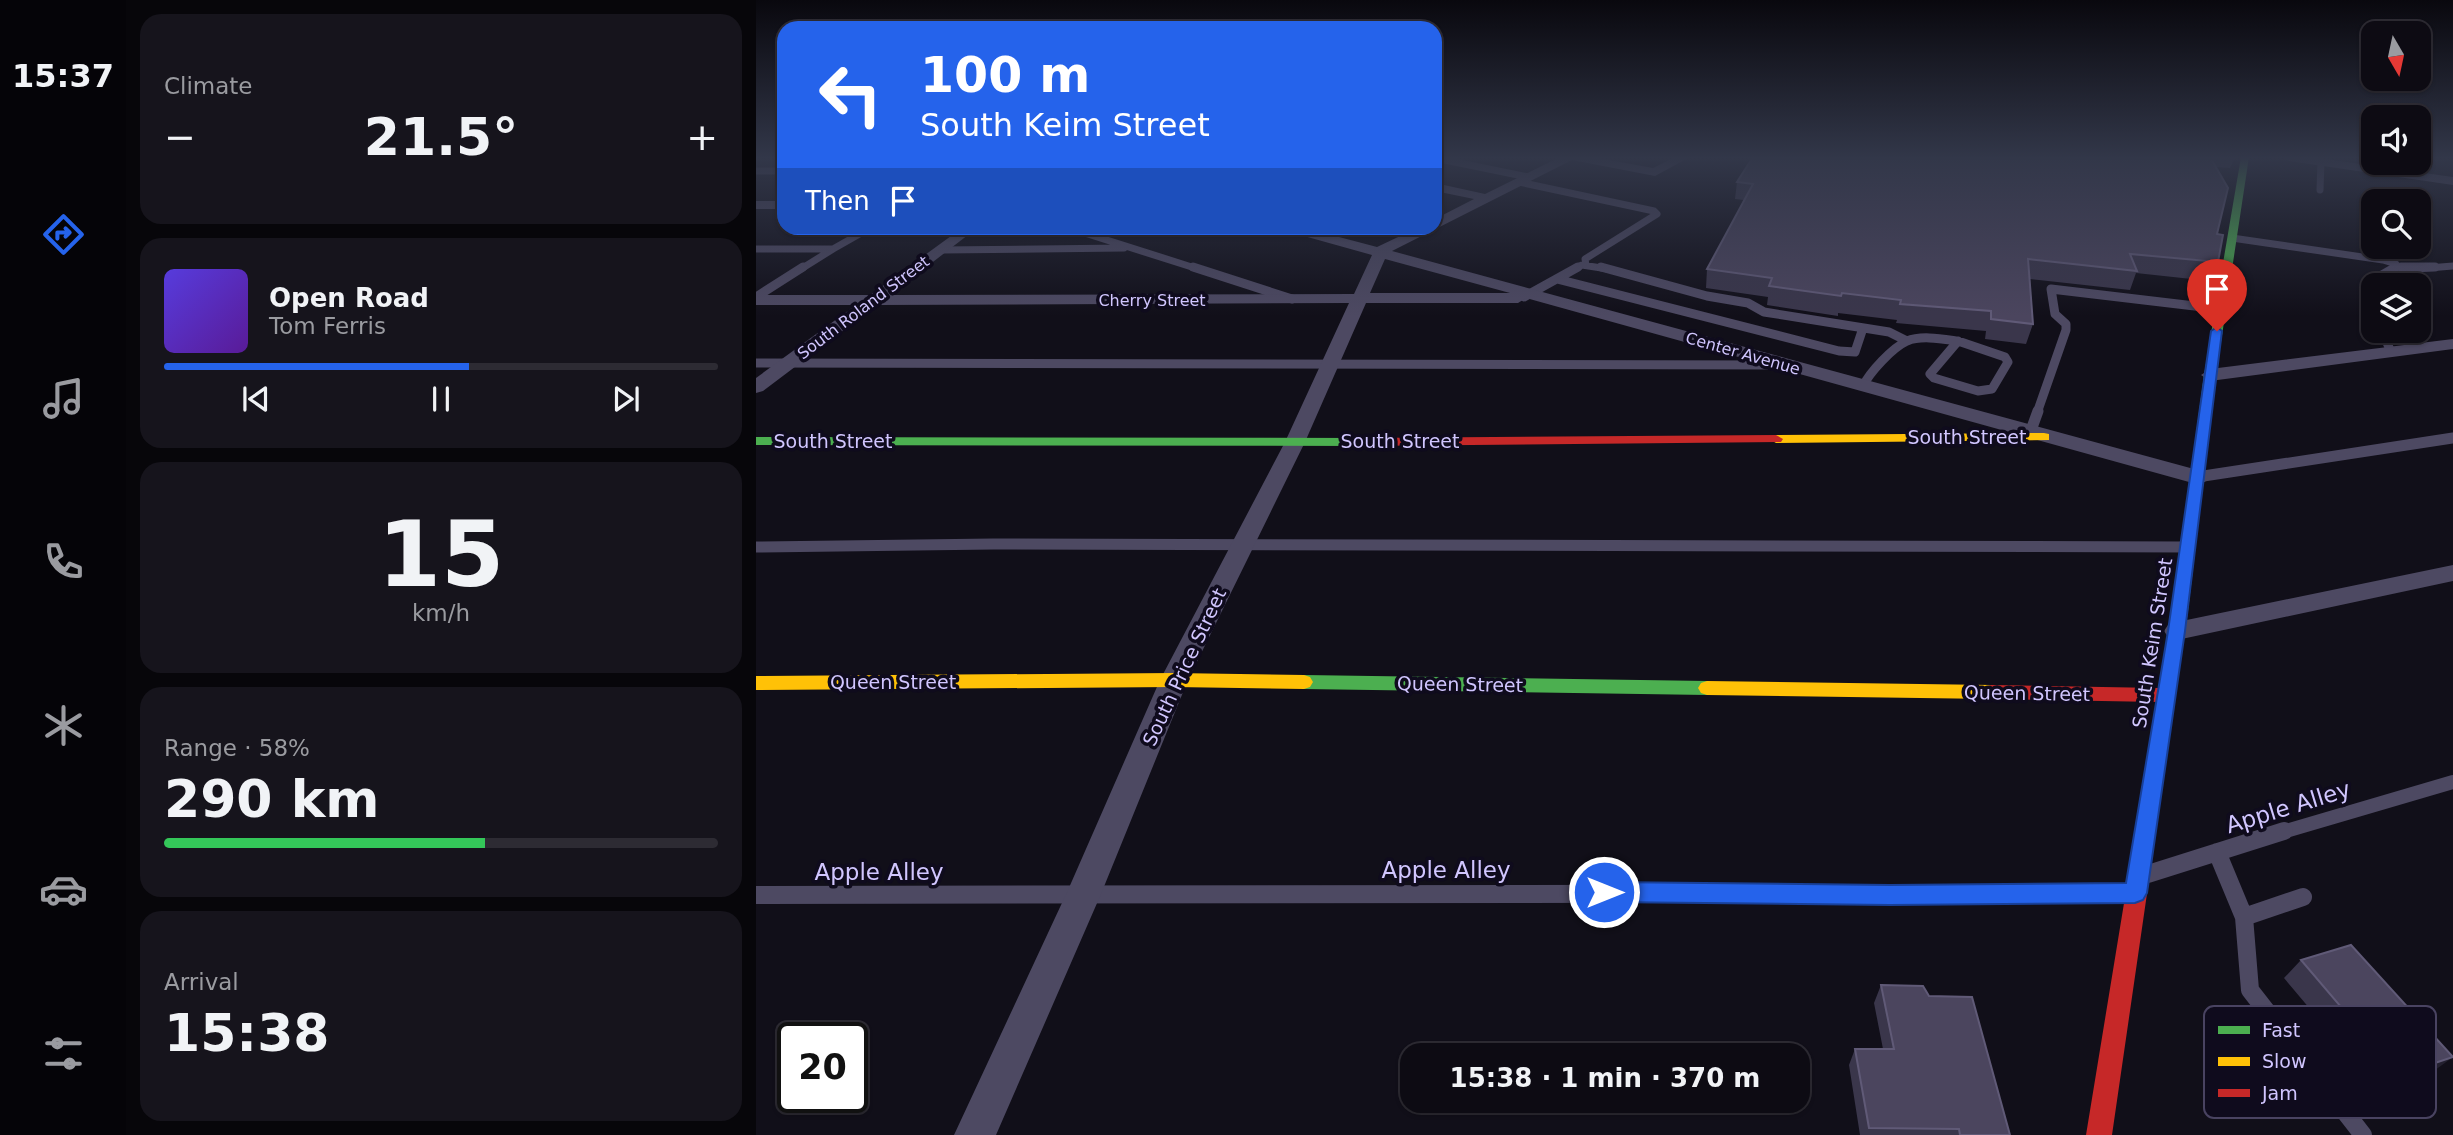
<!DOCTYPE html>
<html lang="en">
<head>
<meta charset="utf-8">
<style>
	:root { --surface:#0d0b13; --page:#16141c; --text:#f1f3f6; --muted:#9a9ba0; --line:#2d2b33; --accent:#2563eb }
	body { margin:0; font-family:"DejaVu Sans",sans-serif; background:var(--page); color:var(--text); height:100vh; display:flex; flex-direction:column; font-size:26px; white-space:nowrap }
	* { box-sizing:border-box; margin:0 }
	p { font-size:23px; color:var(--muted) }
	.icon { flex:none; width:38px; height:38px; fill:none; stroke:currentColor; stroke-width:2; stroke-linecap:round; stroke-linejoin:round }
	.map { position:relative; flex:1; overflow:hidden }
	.details { display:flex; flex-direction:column; gap:14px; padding:14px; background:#07060a; width:630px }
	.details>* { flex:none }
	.banner { position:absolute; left:21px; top:21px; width:665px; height:214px; border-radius:21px; box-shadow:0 2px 5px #0004,0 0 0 2px var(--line); background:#2563eb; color:#fff; overflow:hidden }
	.needle { width:46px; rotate:171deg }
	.buttons { position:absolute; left:1605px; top:21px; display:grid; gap:14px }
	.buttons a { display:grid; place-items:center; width:70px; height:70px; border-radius:14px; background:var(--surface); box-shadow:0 2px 5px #0004,0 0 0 2px var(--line); font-size:35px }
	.speed { position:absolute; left:21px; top:1022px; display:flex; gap:14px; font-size:35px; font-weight:700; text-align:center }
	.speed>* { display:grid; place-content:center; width:91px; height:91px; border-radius:50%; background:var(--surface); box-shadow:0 2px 5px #0004,0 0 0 2px var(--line); line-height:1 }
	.speed .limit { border:4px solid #111; border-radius:10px; background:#fff; color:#111 }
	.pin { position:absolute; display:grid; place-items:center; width:60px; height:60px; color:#fff; margin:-72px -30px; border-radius:50% 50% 50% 0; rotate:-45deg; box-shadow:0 0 7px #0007 }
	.pin .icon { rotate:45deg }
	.me { position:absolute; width:77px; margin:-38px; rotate:90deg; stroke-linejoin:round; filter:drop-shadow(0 0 5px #0008) }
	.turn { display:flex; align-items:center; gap:24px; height:147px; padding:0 28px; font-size:32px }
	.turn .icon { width:91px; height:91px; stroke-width:2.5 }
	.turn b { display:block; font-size:49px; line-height:60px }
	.then { display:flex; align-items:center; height:66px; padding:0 28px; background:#0003; gap:14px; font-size:26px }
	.big { font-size:52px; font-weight:700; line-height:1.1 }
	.details .card { flex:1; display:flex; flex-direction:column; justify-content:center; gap:10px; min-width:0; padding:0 24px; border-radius:21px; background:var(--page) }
	.details .dial { align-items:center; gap:0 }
	.dial b { font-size:91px; line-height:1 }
	.song { display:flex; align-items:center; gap:21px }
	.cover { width:84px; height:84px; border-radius:10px; background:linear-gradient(135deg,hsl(250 70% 55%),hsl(270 70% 35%)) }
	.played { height:7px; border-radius:4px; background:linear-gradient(90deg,var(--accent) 55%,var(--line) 55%) }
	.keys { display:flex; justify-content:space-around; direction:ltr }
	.heat { display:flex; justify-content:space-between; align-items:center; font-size:38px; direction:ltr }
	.charge { height:10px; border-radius:5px; background:linear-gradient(90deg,#34c759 58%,var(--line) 0) }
	.trip { position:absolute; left:644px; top:1043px; width:410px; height:70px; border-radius:21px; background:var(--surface); box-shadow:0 2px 5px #0004,0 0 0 2px var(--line); font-weight:700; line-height:70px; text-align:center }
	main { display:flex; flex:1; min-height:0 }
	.menu { display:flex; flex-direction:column; width:126px; justify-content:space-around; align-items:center; background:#050408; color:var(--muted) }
	.menu .icon { width:49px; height:49px }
	.menu .current { color:var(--accent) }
	.menu b { font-size:32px; color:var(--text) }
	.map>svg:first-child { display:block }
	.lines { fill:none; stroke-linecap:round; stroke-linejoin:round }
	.lane-far4 { stroke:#4d4962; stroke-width:7 }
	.lane-far3 { stroke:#4d4962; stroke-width:9 }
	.lane-far2 { stroke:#4d4962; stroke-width:11 }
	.lane-far1 { stroke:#4d4962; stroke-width:14 }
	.lane { stroke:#4d4962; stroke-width:18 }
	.street { fill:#4d4962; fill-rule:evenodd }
	.fast { fill:#4caf50; fill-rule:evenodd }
	.slow { fill:#ffc107; fill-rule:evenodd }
	.jam { fill:#c62828; fill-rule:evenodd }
	.wall { fill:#3a364b }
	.shaded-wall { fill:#23202f }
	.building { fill:#4b455e; stroke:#605a77; stroke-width:2 }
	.route { fill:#2563eb; stroke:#184099; stroke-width:2 }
	.labels { text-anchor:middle; stroke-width:7; stroke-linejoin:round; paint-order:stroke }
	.far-street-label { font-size:16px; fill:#d1c6ff; stroke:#0f0b1d }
	.street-label { font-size:19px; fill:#d1c6ff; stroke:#0f0b1d }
	.near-street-label { font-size:23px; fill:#d1c6ff; stroke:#0f0b1d }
	.key { fill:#0f0b1d; stroke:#494361; stroke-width:2 }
	.key-label { font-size:19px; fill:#d1c6ff }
</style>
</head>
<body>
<main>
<nav class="menu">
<b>15:37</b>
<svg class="icon current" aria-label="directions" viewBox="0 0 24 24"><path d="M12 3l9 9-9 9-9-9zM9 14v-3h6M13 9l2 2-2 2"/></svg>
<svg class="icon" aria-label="music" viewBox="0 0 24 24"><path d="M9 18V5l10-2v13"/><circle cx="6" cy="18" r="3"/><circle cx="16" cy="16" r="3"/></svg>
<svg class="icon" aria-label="phone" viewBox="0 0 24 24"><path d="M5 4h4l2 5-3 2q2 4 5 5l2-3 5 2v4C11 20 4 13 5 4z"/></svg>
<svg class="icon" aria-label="climate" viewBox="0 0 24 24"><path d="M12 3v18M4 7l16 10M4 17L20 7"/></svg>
<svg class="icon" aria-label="car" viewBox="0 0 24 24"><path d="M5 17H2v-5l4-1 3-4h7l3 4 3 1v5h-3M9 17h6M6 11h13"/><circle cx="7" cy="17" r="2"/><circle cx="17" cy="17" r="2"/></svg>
<svg class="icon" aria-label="filters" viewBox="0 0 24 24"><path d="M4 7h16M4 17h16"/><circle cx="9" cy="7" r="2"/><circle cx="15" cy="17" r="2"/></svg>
</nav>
<section class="details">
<div class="card"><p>Climate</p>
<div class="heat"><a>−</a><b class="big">21.5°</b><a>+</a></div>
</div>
<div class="card">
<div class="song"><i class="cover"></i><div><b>Open Road</b><p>Tom Ferris</p></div></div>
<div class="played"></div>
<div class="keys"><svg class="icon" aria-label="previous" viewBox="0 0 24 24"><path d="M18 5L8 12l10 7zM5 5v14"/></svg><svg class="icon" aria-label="pause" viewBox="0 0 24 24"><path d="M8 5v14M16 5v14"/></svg><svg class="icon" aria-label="next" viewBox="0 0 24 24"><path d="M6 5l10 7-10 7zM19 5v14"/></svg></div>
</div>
<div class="card dial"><b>15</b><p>km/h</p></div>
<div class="card"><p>Range · 58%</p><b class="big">290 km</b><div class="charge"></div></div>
<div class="card"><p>Arrival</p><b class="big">15:38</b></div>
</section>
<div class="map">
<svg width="1697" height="1135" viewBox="0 0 1697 1135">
	<rect width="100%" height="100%" fill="#110f19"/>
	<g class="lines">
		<path class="lane-far4" d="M679,158L772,177
			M0,171H28
			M763,182L898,211L901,214L829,259L830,265
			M1564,190L1565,161
			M313,228L442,269
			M1476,238L1627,260L1640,264L1641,267L1637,269
			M0,249H77L45,269
			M77,249L114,228
			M185,250L368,248
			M1641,267L1660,269L1697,266
			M818,269L826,265L852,269"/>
		<path class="lane-far3" d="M437,267L536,299
			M845,267L951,296L992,303L1008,312L1133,332L1151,341
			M1645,267H1679
			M801,279L1083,351L1099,352L1107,328
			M1618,285L1621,278L1640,267
			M0,297L47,267
			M768,297L822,267
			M1626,331L1635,352
			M1202,341L1249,357L1252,362L1236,389L1222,391L1178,378L1174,374Z
			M0,363L1025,365
			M1107,386C1114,372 1136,348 1151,341C1165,335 1187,339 1202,341
			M1281,413L1310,330V324L1299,314L1295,289L1464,309"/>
		<path class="lane-far2" d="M1274,433L1282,411
			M1441,477L1697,438
			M0,547L237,544L1431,547"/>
		<path class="lane-far1" d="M1523,833L1697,782"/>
		<path class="lane" d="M1461,852L1488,917L1494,990L1607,1135
			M1392,874L1528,831
			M0,895L1372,893
			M1488,917L1547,897"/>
		<path class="street" d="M804,157H836L897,168L919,157H934L899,176L816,160L636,251L1449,472L1452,477L1449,482H1433L770,298L762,303H610L549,442L432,680L345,894L240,1135H198L312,890L404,680L529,442L593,303L121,305L7,391L0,393V378L100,305H0V295H114L206,228H221L134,295L598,294L616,255L530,231L528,228H549L621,247L661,228H679V219L718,199L679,191V183L729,194ZM629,259L754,293H614Z
			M1527,157H1555L1697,177V185L1533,161Z
			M0,201H28V209H0Z
			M1697,339V349L1454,381L1445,375L1454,369Z
			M1697,565V581L1421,640L1412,637L1408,631L1412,625L1421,622Z"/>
		<path class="fast" d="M1485,157H1493L1460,375L1432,611L1424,617L1416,611L1448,375Z
			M0,437L605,438L612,442L605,446L0,445Z
			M548,675L951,681L957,683L960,688L957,693L951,695L548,689L542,687L539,682L542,677Z"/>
		<path class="slow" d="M1288,433L1293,434V440L1020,443L1013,439L1020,435Z
			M418,673L548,675L554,677L557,682L554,687L548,689L418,687L0,690V676Z
			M951,681L1235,685L1241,687L1244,692L1241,697L1235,699L951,695L945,693L942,688L945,683Z"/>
		<path class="jam" d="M1020,435L1027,439L1025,442L605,446L598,442L605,438Z
			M1424,605L1432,611L1356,1135H1330L1401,702L1235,699L1229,697L1226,692L1229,687L1235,685L1403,688L1416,611Z"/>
	</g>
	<path class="wall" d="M997,157H1479L1474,168L1460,167L1462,262L1454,281L1380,273L1374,290L1274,279L1277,324L1270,344L1229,339L1230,331L1140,323L1141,320L1082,313V316L1011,305L1012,297L950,288L951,269L988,200L979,199L981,182Z
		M1545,960L1675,1073L1623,1091L1528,978Z
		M1125,985L1254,1135H1104L1093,1065L1099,1049H1127L1118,1003Z"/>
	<path class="shaded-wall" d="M1697,1057L1675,1073L1623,1091L1643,1075Z"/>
	<path class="building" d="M997,157H1454L1472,188L1461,234L1467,235L1462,262L1374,254L1381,271L1272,259L1277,324L1235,319V311L1144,304L1145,300L1086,293L1085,296L1013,286L1016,278L951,269L997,184L981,182Z
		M1595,945L1697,1057L1643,1075L1545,960Z
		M1125,985L1167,986L1173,996L1216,997L1254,1135H1204L1203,1129L1113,1128L1099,1049H1138Z"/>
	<linearGradient id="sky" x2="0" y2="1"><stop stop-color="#09080e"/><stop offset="0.5" stop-color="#323749"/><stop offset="1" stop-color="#323749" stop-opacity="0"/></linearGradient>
	<rect width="1697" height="316" fill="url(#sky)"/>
	<path class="route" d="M1461,327L1466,331L1429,631L1391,893L1387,900L1379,903L1134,905L848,902L840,899L837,892L840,885L848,882L1134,885L1370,883L1412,631L1455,331Z"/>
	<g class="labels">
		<g class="far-street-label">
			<text x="396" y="306">Cherry Street</text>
			<text transform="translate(107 307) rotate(-37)" y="6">South Roland Street</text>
			<text transform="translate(987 353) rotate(16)" y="6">Center Avenue</text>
		</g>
		<g class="street-label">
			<text x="1211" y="444">South Street</text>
			<text x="77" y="448">South Street</text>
			<text x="644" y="448">South Street</text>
			<text transform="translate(1396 643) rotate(-81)" y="7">South Keim Street</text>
			<text transform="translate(428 667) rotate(-65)" y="7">South Price Street</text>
			<text x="137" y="689">Queen Street</text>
			<text transform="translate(704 684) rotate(1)" y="7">Queen Street</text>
			<text transform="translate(1271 693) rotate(1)" y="7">Queen Street</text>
		</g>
		<g class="near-street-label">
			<text transform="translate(1532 807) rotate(-17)" y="8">Apple Alley</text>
			<text x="690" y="878">Apple Alley</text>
			<text x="123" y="880">Apple Alley</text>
		</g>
	</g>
	<rect x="1448" y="1006" width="232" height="112" rx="10" class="key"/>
	<rect x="1462" y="1026" width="32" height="8" fill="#4caf50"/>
	<rect x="1462" y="1057" width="32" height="9" fill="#ffc107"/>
	<rect x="1462" y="1089" width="32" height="8" fill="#c62828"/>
	<g class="key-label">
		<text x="1506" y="1037">Fast</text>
		<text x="1506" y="1068">Slow</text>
		<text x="1506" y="1100">Jam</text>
	</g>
</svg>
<div class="buttons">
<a><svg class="needle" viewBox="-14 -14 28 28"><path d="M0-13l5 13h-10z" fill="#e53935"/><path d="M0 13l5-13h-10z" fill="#9a9ba0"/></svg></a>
<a><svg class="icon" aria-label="sound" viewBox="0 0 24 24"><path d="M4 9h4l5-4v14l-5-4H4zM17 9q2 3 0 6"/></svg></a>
<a><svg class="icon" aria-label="search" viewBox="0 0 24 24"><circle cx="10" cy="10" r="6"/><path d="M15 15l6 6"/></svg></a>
<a><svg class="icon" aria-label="layers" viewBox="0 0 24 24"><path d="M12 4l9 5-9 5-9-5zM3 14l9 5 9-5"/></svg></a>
</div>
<div class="speed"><div class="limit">20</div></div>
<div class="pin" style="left:1461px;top:331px;background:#d93025"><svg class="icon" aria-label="arrive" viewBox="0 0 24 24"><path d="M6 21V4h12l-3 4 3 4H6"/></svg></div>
<svg class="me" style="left:848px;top:892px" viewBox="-20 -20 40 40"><circle r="17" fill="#2563eb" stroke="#fff" stroke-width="3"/><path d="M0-11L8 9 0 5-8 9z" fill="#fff"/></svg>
<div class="trip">15:38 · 1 min · 370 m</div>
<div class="banner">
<div class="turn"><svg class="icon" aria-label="left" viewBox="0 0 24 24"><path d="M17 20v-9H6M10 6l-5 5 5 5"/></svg><div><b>100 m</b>South Keim Street</div></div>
<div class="then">Then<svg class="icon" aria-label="arrive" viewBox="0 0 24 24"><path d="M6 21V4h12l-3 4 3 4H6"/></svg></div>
</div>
</div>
</main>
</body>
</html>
